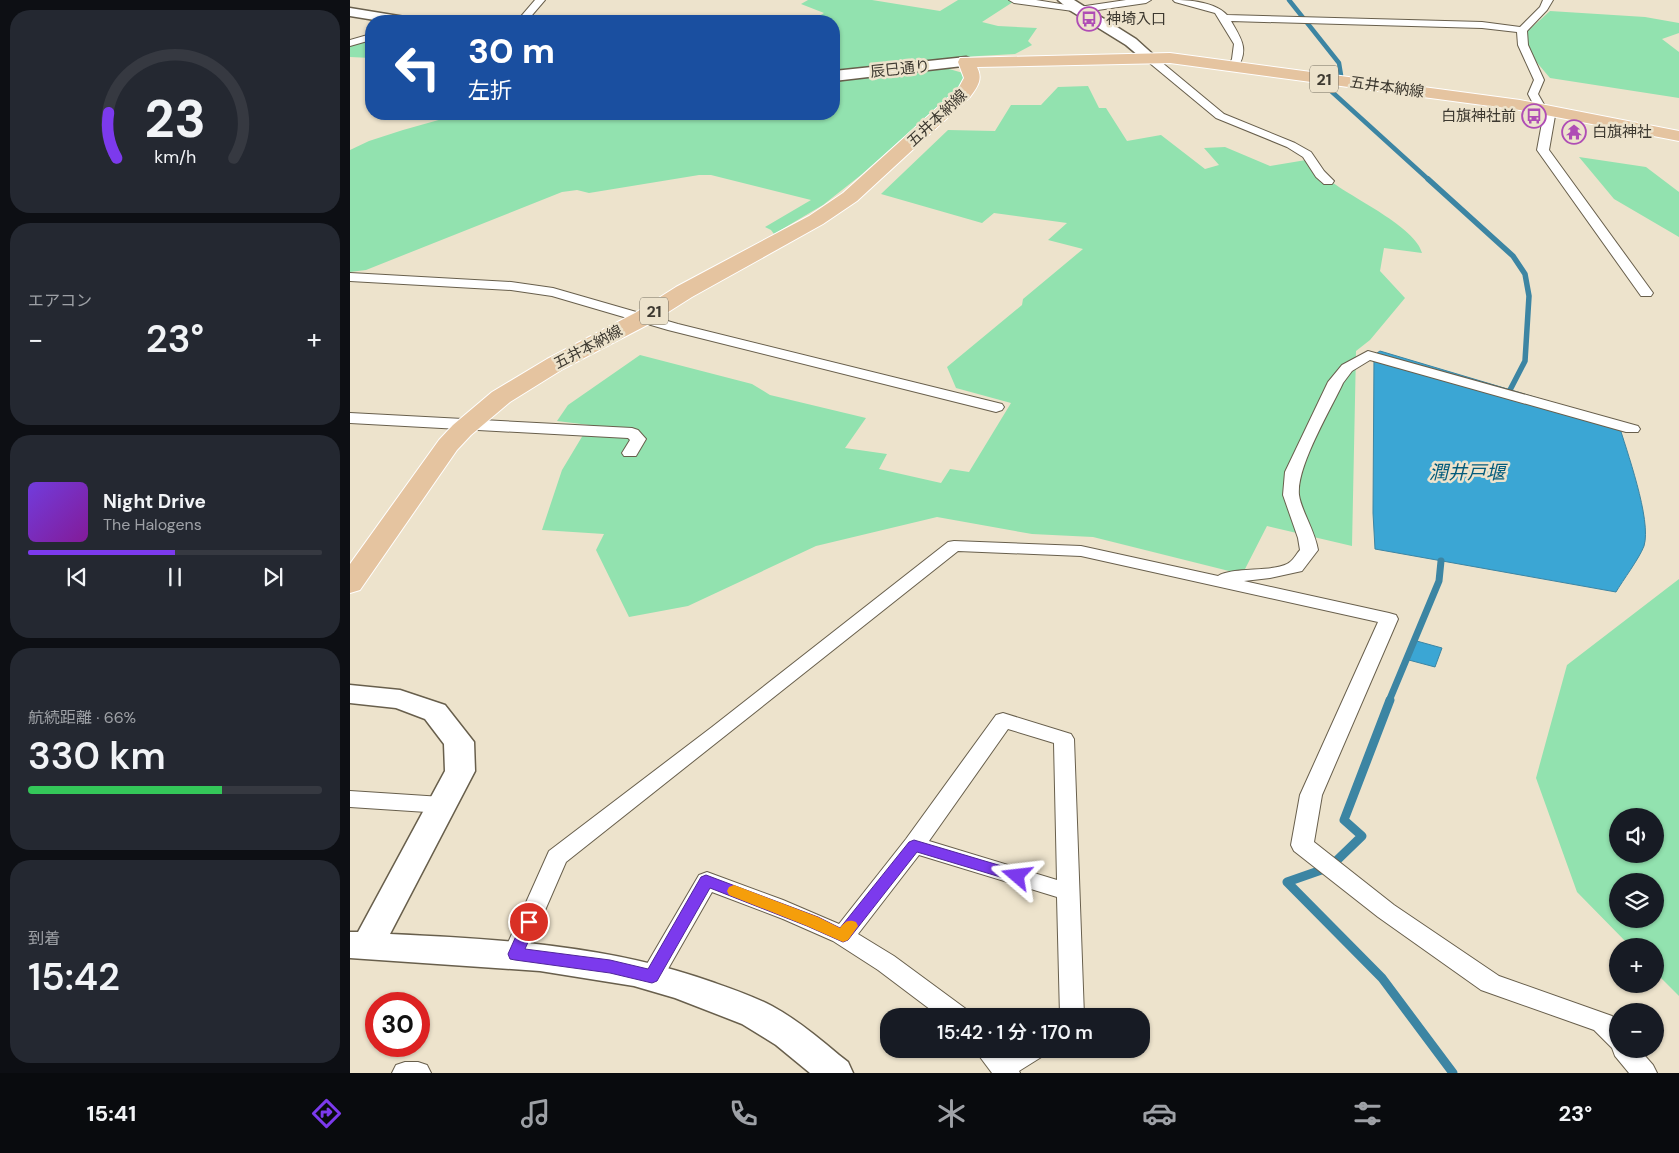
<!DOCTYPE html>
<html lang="ja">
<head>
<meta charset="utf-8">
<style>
	:root { --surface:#171b24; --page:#242831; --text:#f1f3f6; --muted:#9ea1a6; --line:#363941; --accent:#7c3aed }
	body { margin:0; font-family:"DM Sans","Noto Sans JP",sans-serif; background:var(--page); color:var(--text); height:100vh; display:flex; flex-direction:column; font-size:19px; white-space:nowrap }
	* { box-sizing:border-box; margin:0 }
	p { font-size:16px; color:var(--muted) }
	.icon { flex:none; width:28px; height:28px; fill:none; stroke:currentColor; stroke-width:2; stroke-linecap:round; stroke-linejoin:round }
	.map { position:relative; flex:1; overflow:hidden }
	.side { display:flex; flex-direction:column; gap:10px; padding:10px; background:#0d0f14; width:350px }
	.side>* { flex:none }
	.guide { position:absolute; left:15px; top:15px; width:475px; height:105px; border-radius:20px; box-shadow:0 1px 4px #0004; background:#1a4fa0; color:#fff; overflow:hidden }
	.fabs { position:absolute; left:1259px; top:808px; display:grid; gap:10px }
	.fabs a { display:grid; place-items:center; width:55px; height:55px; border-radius:50%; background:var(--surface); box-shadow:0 1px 4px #0004; font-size:25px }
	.speed { position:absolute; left:15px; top:992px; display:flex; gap:10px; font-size:25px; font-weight:700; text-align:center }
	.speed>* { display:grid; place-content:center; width:65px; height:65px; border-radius:50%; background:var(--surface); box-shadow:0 1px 4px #0004; line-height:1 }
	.speed .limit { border:8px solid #d22; background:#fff; color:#111 }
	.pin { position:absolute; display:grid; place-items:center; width:42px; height:42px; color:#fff; margin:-21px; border:2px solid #fff; border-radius:50%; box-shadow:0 1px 5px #0007 }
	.me { position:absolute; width:55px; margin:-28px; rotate:287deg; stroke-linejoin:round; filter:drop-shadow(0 0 4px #0008) }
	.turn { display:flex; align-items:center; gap:18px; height:105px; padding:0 20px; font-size:22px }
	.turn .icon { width:65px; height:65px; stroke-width:2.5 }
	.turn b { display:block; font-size:35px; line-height:42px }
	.big { font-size:38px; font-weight:600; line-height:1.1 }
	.side .widget { flex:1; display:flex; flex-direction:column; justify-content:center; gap:8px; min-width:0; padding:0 18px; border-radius:20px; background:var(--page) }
	.side .dial { align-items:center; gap:0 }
	.dial svg { height:130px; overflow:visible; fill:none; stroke:var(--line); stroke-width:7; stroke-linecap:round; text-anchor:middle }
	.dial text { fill:var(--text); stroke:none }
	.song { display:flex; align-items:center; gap:15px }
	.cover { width:60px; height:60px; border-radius:8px; background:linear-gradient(135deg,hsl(260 70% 55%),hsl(290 70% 35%)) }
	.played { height:5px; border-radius:2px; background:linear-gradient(90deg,var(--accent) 50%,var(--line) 50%) }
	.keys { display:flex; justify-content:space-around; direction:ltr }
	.heat { display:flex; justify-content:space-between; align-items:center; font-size:28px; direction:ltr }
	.charge { height:8px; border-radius:4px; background:linear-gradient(90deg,#34c759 66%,var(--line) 0) }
	.trip { position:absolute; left:530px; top:1008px; width:270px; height:50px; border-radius:20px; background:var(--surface); box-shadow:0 1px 4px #0004; font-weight:600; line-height:50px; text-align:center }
	.menu { display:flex; height:80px; justify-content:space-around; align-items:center; background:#090b0e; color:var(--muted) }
	.menu .icon { width:35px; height:35px }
	.menu .selected { color:var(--accent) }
	.menu b { font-size:22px; color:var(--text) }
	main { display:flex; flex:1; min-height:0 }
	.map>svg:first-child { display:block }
	.green { fill:#92e2af; fill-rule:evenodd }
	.water { fill:#3ba6d4; stroke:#3c85a3 }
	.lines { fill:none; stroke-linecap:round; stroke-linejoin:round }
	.stream-far3 { stroke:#3c85a3; stroke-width:4.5 }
	.stream-far2 { stroke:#3c85a3; stroke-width:5.5 }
	.stream-far1 { stroke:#3c85a3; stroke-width:7 }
	.stream { stroke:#3c85a3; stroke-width:9 }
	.street-casing { stroke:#685f4c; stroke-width:2 }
	.secondary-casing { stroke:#685f4c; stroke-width:3 }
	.primary-casing { stroke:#fff; stroke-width:2 }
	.street { fill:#fff; fill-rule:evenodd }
	.secondary { fill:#fff; fill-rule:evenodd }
	.primary { fill:#e5c4a0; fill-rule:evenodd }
	.route { fill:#7c3aed; stroke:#51269a }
	.slow { fill:#f59e0b }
	.labels { text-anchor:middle; stroke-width:5; stroke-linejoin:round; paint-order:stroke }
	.far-poi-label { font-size:15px; fill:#3d3930; stroke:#ede3cc; text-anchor:start }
	.far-street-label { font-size:15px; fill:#3d3930; stroke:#ede3cc }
	.shield { fill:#ede3cc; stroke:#726c5f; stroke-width:1 }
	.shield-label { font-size:16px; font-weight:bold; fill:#3d3930 }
	.water-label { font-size:19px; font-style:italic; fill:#035b7b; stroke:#ede3cc }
</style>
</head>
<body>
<main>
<section class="side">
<div class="widget dial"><svg viewBox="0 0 100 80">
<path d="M14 69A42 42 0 1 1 86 69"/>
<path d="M14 69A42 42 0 0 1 9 41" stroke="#7c3aed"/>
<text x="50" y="56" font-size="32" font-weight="700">23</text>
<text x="50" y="72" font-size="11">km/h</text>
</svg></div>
<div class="widget"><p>エアコン</p>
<div class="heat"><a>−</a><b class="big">23°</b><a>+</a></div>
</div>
<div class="widget">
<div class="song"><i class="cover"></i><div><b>Night Drive</b><p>The Halogens</p></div></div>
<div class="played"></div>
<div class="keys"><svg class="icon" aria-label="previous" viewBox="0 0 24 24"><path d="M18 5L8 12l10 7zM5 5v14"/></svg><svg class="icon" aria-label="pause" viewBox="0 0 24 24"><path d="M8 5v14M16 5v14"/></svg><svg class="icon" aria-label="next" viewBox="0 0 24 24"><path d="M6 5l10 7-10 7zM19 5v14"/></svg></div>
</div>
<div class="widget"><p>航続距離 · 66%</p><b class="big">330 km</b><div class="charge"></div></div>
<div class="widget"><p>到着</p><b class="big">15:42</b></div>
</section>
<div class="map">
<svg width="1329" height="1073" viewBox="0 0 1329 1073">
	<rect width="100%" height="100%" fill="#ede3cc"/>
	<path class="green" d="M458,0H522L590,11L608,0H666L632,22L648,26L687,28L678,41L682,45L665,54L629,56L484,70V21H461L474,13L451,4Z
		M1200,11L1295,17L1329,23V33L1312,39L1329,52V98L1200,78L1168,40Z
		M21,38V58L0,57V45Z
		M589,66L613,73L614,79L605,92L511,175L473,205L424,234L421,230L415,227L461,200L361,175H349L239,193L227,190L212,192L16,270L0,272V150L19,141L53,130L110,114H484V76Z
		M738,86L749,108H756L777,141L811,135L855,169L869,165L854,148L875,147L920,166L962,159C967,166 973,175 979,180C1002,198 1066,227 1072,253L1034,248L1030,271L1055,298L1020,340L1006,351L1002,546L917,526L895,569L887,573L743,537L682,534L587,517L466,546L338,606L279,617L246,550L254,534L192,530L212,470L239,425L207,421L218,405L290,355L402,384L420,395L516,418L495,448L537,454L529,469L591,483L600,469L619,472L661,403L606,388L597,367L672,305L673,299L733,249L698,240L717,223L644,213L632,223L531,194L598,130L645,131L661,105H691L708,87Z
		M1229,157L1296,167L1329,192V237L1264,199Z
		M1329,579V996L1305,972V946H1280L1227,892L1186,778L1217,665ZM1268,816H1305V854H1268ZM1268,881H1305V919H1268Z"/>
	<path class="water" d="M1030,351L1268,422C1276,449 1302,520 1294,546C1289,559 1273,580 1266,592L1025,549L1023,513L1024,355Z
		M1063,640L1092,648L1085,667L1055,659Z"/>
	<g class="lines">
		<path class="stream-far3" d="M939,0L989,63L991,75L984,83L981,91L1079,180"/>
		<path class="stream-far2" d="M1078,179L1163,256L1175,274L1179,296L1175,361L1160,390"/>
		<path class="stream-far1" d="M1039,701L1089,581L1091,561"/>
		<path class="stream" d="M1040,700L994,820L1012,836L980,867L937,882L1032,978L1103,1073"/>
		<g class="street-casing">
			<path id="street" d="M185,0H195L177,21H167Z
				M659,0H686L729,7L776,0H801L796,3L727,13L723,11L664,3Z
				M823,0C840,0 865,2 877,15L1132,22L1170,27L1190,7L1193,0H1203L1197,10L1177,31L1178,45L1194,80L1188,94L1196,108L1200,107L1206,110L1199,150L1303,293L1301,296H1291L1187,150L1194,112L1187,111L1178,94L1184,80L1168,45L1167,32L1132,28L881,21C892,40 899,49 887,69L883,70L878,67L882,59L884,44L865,13L825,2Z
				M21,34V40L0,46V40Z
				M800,55L804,56L874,114L945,143L961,152L974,171L984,181L982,184H974L966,177L953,157L937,147L866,118L796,60L795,58L796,56Z
				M0,273L161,282L203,288L328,324L652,404L654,407L652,410L646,412L318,330L202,296L161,290L0,281Z
				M1018,351L1288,426L1290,429L1288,432H1276L1020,360L1002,371L993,383C981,409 946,467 949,495C951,510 965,531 968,550L952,571L920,578L894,581L1039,613L1046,615L1048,619L972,795L964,842L1044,905L1149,976L1262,1016L1268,1022V1049H1289L1303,1065L1307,1073H1279L1265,1056L1262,1048L1244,1030L1131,990L1028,917L944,851L941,845L950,795L1028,622L731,556L608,551L216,862L173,961L165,963L157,961L153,954L199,851L362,727L598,542L604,541L731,546L868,576C883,566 927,573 940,562C944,559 947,553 950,550L948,538L933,495L935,472L978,382L992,365Z
				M0,413L282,428L288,430L296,439L286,456H274L272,453L280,440L278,438L0,423Z
				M653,713L721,734L724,739L734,1016H710L707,897L569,855L508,934L544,956L616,1009L619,1016H589L528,970L483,941L433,919L362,892L310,983L302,986L294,983L290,976L294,969L349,875L357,872L433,900L489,924L556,839L646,715ZM658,729L704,743L707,880L579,841Z
				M0,791L92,797L100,800L103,805L100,810L92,813L0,807Z
				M624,1049H652L656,1053L663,1049H697L693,1056L669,1071L670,1073H642Z
				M55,1062H68L77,1065L81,1073H42L46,1065Z"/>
		</g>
		<g class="secondary-casing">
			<path id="secondary" d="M708,0H724L786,39L807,58L805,61H795L776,45L721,11Z
				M0,8L55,17L60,18L62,21H31L0,16Z
				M616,57L621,59L624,62L621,65L484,81V71Z
				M0,685L50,690L95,705L124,742L125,771L40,934C149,939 258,945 362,982C382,989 403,996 422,1006C446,1019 468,1037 489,1055L498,1062L503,1073H460L426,1045L392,1024L325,998L284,986L190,971L0,958V932H8L95,771L94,744L75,719L46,708L0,703Z"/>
		</g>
		<g class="primary-casing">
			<path id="primary" d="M820,53L1170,100L1329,131V141L1170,110L820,63L627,67C633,79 628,86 620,97L507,201L473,224L342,297L301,323L213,369L160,402L121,435L107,450L10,590L0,593V564L89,440L103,425L142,392L197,359L285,313L326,287L459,216L493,193L608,89L614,78L608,62L610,58Z"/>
		</g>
		<use href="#street" class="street"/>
		<use href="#secondary" class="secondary"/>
		<use href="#primary" class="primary"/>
	</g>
	<path class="route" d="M564,840L672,872L675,876L672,880L667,882L567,852L498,940L493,942L457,926L360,888L307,981L302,983L260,973L165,960L160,959L158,954L174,918L179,916L184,918L187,922L175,949L260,960L298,969L351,877L356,875L468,917L490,928L559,842Z"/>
	<path class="slow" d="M384,885L468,917L490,928C495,922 498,919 506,922L508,926L498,940L493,942L457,926L379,895L377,891L379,887Z"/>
	<defs>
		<g id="bus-ring" transform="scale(1.25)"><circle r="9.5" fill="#ede3cc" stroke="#af4db5" stroke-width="1.5"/><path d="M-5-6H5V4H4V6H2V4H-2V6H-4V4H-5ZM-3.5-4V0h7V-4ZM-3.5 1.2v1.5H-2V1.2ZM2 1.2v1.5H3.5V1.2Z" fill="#af4db5"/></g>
		<g id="temple-ring" transform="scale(1.25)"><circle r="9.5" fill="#ede3cc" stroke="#af4db5" stroke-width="1.5"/><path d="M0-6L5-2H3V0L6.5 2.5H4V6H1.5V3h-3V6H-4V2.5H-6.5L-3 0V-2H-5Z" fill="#af4db5"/></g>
	</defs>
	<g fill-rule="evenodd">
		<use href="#bus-ring" x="739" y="19"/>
		<use href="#bus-ring" x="1184" y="116"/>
		<use href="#temple-ring" x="1224" y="132"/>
	</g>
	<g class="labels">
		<g class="far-poi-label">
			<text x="756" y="24">神埼入口</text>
			<text x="1166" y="121" text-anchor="end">白旗神社前</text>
			<text x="1242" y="137">白旗神社</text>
		</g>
		<g class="far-street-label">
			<text transform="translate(550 69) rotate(-6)" y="5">辰巳通り</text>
			<text transform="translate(1037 87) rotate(8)" y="5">五井本納線</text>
			<text transform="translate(587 118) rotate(-43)" y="5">五井本納線</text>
			<text transform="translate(238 347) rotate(-28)" y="5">五井本納線</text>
		</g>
		<g class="shield">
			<rect x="960" y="65.5" width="28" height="27" rx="4"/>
			<rect x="290" y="297.5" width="28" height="27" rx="4"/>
		</g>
		<g class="shield-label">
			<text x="974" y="85">21</text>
			<text x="304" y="317">21</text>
		</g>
		<g class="water-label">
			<text x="1117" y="479">潤井戸堰</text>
		</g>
	</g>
</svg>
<div class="fabs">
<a><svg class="icon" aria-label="sound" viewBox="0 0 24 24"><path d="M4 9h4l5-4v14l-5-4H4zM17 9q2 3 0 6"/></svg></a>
<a><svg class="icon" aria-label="layers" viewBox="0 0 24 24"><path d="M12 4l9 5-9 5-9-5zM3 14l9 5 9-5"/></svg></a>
<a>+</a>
<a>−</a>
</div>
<div class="speed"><div class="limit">30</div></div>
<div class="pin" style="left:179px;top:922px;background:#d93025"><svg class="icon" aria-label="arrive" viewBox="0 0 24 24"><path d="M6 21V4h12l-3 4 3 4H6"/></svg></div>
<svg class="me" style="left:667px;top:876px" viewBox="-20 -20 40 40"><path d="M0-17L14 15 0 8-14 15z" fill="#7c3aed" stroke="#fff" stroke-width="4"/></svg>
<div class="trip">15:42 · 1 分 · 170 m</div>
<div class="guide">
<div class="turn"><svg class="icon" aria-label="left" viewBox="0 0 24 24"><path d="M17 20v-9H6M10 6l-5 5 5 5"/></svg><div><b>30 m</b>左折</div></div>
</div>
</div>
</main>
<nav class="menu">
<b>15:41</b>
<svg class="icon selected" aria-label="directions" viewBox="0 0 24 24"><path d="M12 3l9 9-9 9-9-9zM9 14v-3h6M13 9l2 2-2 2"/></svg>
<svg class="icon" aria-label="music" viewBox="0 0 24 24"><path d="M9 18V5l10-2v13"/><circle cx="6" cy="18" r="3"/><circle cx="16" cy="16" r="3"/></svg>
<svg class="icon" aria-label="phone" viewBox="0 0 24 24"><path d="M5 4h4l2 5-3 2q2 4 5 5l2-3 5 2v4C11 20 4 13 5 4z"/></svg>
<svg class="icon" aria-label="climate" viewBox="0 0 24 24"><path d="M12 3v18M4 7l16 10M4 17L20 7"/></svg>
<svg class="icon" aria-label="car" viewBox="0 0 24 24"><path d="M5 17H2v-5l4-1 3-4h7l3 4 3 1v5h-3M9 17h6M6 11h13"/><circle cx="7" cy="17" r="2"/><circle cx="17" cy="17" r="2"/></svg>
<svg class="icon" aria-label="filters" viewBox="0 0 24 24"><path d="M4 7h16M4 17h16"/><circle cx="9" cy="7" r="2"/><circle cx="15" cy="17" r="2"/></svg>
<b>23°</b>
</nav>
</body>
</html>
